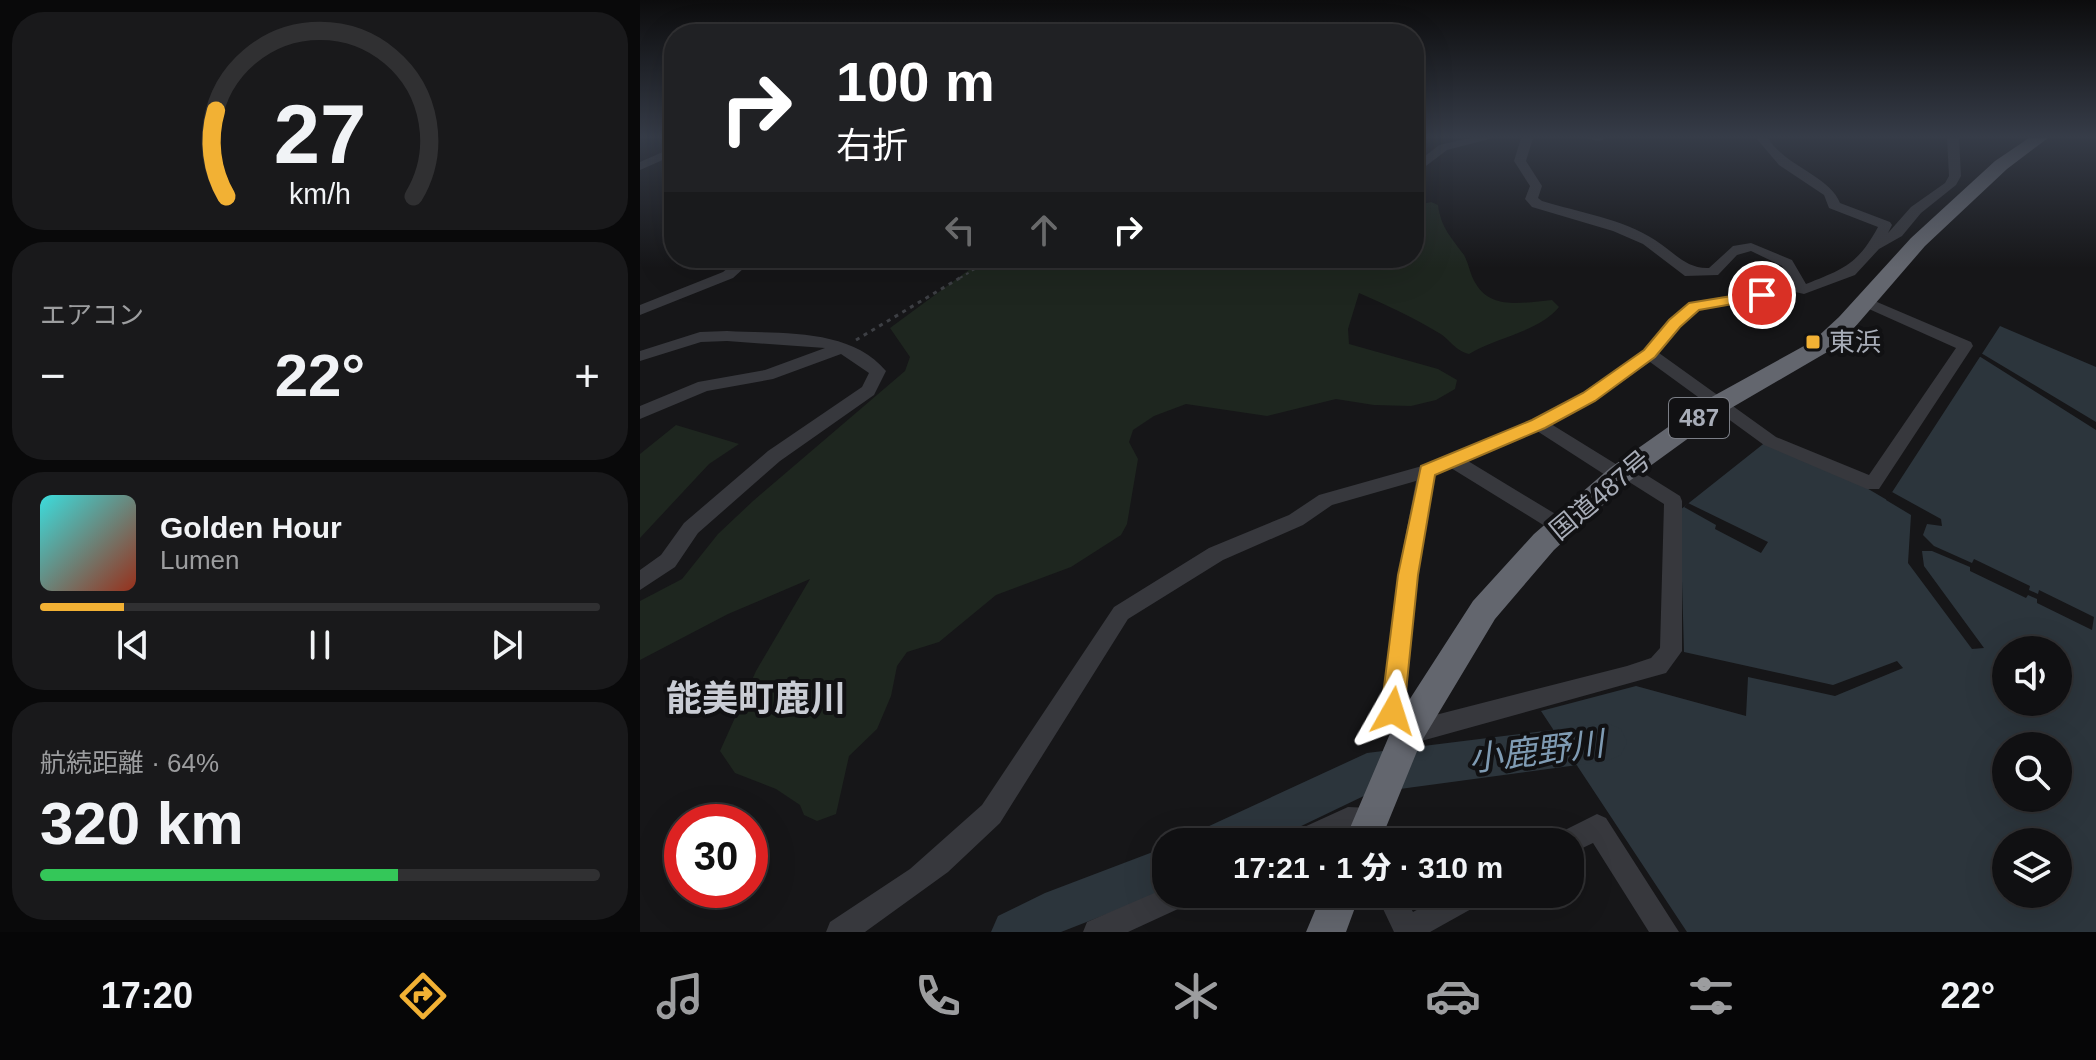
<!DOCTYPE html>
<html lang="ja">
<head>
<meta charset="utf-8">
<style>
	:root { --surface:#101012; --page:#19191b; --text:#f1f3f6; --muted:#9c9d9f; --line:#303032; --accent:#f2b134 }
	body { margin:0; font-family:Helvetica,"Noto Sans JP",sans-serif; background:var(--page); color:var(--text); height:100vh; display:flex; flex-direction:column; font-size:30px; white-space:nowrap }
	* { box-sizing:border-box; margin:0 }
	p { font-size:26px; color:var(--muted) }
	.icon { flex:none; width:44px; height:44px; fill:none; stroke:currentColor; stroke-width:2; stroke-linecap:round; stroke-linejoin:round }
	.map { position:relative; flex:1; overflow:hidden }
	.panel { display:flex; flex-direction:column; gap:12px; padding:12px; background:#09090a; width:640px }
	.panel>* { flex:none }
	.guide { position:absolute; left:24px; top:24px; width:760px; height:244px; border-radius:32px; box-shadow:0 8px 32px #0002,0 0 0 2px var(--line); background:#202124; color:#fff; overflow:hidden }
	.tools { position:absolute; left:1352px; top:636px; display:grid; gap:16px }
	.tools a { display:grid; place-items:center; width:80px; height:80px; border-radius:50%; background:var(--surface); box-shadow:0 8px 32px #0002,0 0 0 2px var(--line); font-size:40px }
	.speed { position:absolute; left:24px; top:804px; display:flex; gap:16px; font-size:40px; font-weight:700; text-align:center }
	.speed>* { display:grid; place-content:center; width:104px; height:104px; border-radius:50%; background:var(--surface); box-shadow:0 8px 32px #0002,0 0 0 2px var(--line); line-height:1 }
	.speed .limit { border:12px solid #d22; background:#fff; color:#111 }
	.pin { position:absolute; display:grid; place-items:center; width:68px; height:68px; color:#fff; margin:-34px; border:4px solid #fff; border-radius:50%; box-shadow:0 2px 8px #0007 }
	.me { position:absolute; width:88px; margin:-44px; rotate:6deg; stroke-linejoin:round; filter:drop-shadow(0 0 6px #0008) }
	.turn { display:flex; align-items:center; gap:28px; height:168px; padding:0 40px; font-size:36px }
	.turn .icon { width:104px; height:104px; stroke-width:2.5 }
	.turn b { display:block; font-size:56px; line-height:68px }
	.lanes { display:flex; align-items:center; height:76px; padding:0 40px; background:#0003; justify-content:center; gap:40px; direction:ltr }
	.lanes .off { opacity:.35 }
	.big { font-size:60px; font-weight:800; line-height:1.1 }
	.panel .card { flex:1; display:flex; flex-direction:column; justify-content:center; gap:12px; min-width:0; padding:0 28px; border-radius:32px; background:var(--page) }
	.panel .dial { align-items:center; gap:0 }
	.dial svg { height:208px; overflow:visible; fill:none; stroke:var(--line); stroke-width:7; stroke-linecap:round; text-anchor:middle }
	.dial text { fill:var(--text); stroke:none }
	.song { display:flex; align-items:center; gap:24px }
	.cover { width:96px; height:96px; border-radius:12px; background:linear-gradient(135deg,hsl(180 70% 55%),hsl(10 70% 35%)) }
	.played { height:8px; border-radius:4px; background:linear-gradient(90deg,var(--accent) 15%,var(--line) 15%) }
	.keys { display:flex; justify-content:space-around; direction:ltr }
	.heat { display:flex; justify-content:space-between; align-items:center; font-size:44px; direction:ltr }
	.charge { height:12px; border-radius:6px; background:linear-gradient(90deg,#34c759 64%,var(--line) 0) }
	.trip { position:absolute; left:512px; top:828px; width:432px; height:80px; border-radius:32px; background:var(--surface); box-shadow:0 8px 32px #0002,0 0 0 2px var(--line); font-weight:800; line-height:80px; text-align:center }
	.tab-bar { display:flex; height:128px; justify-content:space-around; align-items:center; background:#060607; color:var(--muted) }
	.tab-bar .icon { width:56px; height:56px }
	.tab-bar .selected { color:var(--accent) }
	.tab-bar b { font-size:36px; color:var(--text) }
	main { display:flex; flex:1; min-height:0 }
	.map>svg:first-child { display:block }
	.green { fill:#1e261f }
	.water { fill:#2c353c; fill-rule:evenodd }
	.pier { fill:#161618 }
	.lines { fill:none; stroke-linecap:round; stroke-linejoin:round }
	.river { fill:#2c353c; fill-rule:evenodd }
	.path-far1 { stroke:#3d3f44; stroke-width:2; stroke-dasharray:3 4; stroke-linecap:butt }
	.path { stroke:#3d3f44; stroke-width:3; stroke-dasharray:4 5; stroke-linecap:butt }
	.minor { fill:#37383d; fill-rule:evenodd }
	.highway { fill:#63666e; fill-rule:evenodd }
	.route { fill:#f2b134; stroke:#9d7322; stroke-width:2 }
	.poi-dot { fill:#f2b134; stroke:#111113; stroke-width:3 }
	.labels { text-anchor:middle; stroke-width:8; stroke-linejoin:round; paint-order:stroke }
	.shield { fill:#111113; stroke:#7b7e86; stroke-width:2 }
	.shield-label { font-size:24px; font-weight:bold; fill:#a8adb8 }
	.poi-label { font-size:26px; fill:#a8adb8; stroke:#111113; text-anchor:start }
	.street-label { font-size:26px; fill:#a8adb8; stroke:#111113 }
	.near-water-label { font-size:34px; font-style:italic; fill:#7f9bb3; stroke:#111113 }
	.near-quarter-label { font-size:36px; font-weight:bold; fill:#c9ccd4; stroke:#111113 }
</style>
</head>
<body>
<main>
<section class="panel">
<div class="card dial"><svg viewBox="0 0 100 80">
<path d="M14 69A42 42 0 1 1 86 69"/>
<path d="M14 69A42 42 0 0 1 10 36" stroke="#f2b134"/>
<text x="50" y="56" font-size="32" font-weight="700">27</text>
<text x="50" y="72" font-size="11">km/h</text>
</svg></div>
<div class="card"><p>エアコン</p>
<div class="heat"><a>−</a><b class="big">22°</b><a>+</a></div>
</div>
<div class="card">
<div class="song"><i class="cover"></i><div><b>Golden Hour</b><p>Lumen</p></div></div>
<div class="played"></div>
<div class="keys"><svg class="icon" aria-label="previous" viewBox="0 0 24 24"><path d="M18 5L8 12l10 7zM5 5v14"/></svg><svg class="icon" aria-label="pause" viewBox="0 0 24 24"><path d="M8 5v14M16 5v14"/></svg><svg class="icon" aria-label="next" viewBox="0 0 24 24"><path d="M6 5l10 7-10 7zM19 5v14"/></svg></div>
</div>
<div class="card"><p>航続距離 · 64%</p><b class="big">320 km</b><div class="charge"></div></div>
</section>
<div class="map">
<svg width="1456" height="932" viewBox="0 0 1456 932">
	<rect width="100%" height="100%" fill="#161618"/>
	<path class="green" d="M791,202L798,205C801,228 811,237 824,255C829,264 830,275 836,284C852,311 886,302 912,300L919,307C899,332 856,337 829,354C814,350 811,340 799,333C773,317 746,305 719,293L708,329L709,344L798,369L817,380L815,389L796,400L771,406L734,405L696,399L627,416L546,404L514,416L493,430L489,442L498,459L487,524L481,535L431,567L356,595L299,642L267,652L257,666L251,696L237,729L209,756L196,814L177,821L164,815L160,805L136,789L95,773L80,751L116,671L170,579L88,614L0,660V601L42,579L78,534L113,501L265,371L270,357L250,328L345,258H774V206Z
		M36,425L99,444L69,464L0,538V454Z"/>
	<path class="water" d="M1360,326L1456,367V932H1047L901,711L996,686L1106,716L1108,677L1195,696L1263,668L1257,661L1193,685L1044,652L1040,510L1127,441L1213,480L1247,500ZM1366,650H1418V702H1366ZM1366,746H1418V798H1366ZM1366,842H1418V894H1366Z"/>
	<path class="pier" d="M1341,353L1456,422V430L1339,356Z
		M1252,492L1301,519L1302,526L1287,524L1283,535L1294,546L1332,563L1334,559L1390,586L1389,590L1398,594L1399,590L1454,617L1452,630L1397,603V599L1388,595L1386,598L1330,571V567L1292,551H1282L1284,566L1344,648L1332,649L1268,563L1271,515L1246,500Z
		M1048,503L1128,542L1121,553L1075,529L1076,525L1044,507Z"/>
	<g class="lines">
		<path class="river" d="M967,723L981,729L987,742L981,755L967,761L730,793L628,842H561L567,827L727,753Z
			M526,847V891L421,932H351L358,916L405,893Z"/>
		<path class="path-far1" d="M320,278L353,258"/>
		<path class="path" d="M216,340L323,276"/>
		<path class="minor" d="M830,138H853L807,150L774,175V165L799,145Z
			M881,138H893L886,161L902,186L898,198L902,201C938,212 983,219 1015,240C1034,252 1046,269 1069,268L1093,246L1111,243L1152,260L1166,284C1204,269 1218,264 1238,227L1189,208L1184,195L1139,165L1116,138H1128C1145,166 1190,176 1200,203L1250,222L1252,225L1248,233L1271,207L1305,183L1309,176L1307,138H1319L1321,176L1316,185L1281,213L1262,236L1239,249L1215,275L1164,294L1142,289C1114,306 1079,299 1058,311C1041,321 1030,338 1019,353L1136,437L1229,475L1316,348L1220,305V299H1230L1331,342L1333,346L1239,489H1227L1124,445L1010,362L955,401L911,424L979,466H992L1040,496L1042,501V651L1026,673L767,745L759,742L742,711L758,575L776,481L692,505L663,525L583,560L488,619L360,823L308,872L225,932H186L190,922L270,869L342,805L474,607L569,548L649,515L679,495L782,466L892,420L943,393L1004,350L1029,320L1050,303L1118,291L1140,280L1151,282L1142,266L1111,251L1097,255L1078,275L1045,276L1003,244L973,231L892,207L885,199L890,186L874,161ZM897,431L973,480H986L1024,504L1020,648L1011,658L987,666L772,721L765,709L778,575L795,475L811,468L913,531H927L930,526L927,521L828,461Z
			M943,138H966L960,141Z
			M34,147V155L0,170V162Z
			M100,258H115L93,278L0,315V305L83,272Z
			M87,331C138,334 210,327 246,371L234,395L140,461L58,533L35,567L0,590V570L21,555L44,523L128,451L222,387L229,373L201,354L133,379L67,391L0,419V406L58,382L125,370L185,348L87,341L61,342L0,361V351L60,332Z
			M708,807L731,808L740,812L744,821L740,830L731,834L709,833L689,842H647L651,833Z
			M957,814L966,818L1039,932H1009L953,843L930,854V842H915L919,833Z
			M526,888V894H555L551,903L488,932H443L447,922Z
			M736,894H763L773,912L806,894H846L842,903L790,932H754Z"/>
		<path class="highway" d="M1389,138H1408L1367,169L1285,246L1215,327L1189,351L1086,411L988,482L914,550L855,619L780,744L740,842H704L755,722L833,601L894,534L970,468L1068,399L1173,341L1199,317L1271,238L1355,161Z
			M682,894H720L706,932H666Z"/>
	</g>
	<linearGradient id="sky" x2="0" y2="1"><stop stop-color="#0c0c0d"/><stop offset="0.51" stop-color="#363c48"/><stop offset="1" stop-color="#363c48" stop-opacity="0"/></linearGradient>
	<rect width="1456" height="268" fill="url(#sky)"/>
	<path class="route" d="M1122,291L1127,292V298L1059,310L1040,327L1015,357L955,401L905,428L795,475L778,575L764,711L761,719L753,722L744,719L741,711L758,575L781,466L892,420L943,393L1004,350L1029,320L1049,303Z"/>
	<rect class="poi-dot" x="1165" y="334" width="16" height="16" rx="4"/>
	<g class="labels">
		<rect class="shield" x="1029" y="398" width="60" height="40" rx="6"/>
		<g class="shield-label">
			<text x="1059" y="426">487</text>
		</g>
		<g class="poi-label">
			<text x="1189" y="351">東浜</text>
		</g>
		<g class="street-label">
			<text transform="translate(960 495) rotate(-40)" y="9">国道487号</text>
		</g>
		<g class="near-water-label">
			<text transform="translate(896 751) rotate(-7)" y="12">小鹿野川</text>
		</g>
		<g class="near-quarter-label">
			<text x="116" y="711">能美町鹿川</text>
		</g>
	</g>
</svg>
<div class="tools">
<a><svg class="icon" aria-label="sound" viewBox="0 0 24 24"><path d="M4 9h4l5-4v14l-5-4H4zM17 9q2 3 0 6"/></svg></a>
<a><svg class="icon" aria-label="search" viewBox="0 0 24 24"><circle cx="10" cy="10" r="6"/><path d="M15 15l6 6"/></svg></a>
<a><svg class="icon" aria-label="layers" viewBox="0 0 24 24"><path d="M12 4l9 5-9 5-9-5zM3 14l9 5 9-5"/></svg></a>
</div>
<div class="speed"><div class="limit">30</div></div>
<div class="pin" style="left:1122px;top:295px;background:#d93025"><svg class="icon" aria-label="arrive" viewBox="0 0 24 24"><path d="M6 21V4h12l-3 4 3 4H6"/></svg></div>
<svg class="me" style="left:753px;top:711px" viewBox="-20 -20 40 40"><path d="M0-17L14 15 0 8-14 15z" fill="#f2b134" stroke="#fff" stroke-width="4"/></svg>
<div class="trip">17:21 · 1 分 · 310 m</div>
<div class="guide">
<div class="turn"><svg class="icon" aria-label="right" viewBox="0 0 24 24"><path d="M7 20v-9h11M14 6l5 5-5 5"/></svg><div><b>100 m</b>右折</div></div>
<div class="lanes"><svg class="icon off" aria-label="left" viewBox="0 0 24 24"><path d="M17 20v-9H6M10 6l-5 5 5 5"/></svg><svg class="icon off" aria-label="ahead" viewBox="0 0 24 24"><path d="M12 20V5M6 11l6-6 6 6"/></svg><svg class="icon" aria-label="right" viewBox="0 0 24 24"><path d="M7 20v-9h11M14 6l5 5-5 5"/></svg></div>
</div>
</div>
</main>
<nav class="tab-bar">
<b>17:20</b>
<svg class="icon selected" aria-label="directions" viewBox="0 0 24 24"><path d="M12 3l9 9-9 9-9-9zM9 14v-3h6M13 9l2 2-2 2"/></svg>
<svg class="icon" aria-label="music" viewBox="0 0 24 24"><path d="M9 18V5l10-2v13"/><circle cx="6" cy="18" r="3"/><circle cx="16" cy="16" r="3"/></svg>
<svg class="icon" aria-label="phone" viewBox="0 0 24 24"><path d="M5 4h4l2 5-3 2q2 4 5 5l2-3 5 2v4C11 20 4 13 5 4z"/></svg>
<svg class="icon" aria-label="climate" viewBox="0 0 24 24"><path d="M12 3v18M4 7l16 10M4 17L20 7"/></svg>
<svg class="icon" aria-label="car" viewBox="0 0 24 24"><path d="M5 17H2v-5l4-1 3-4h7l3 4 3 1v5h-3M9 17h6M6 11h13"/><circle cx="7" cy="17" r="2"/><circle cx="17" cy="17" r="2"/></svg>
<svg class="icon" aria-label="filters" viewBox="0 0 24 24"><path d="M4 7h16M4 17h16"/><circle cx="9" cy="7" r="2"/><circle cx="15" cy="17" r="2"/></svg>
<b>22°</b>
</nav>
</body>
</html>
